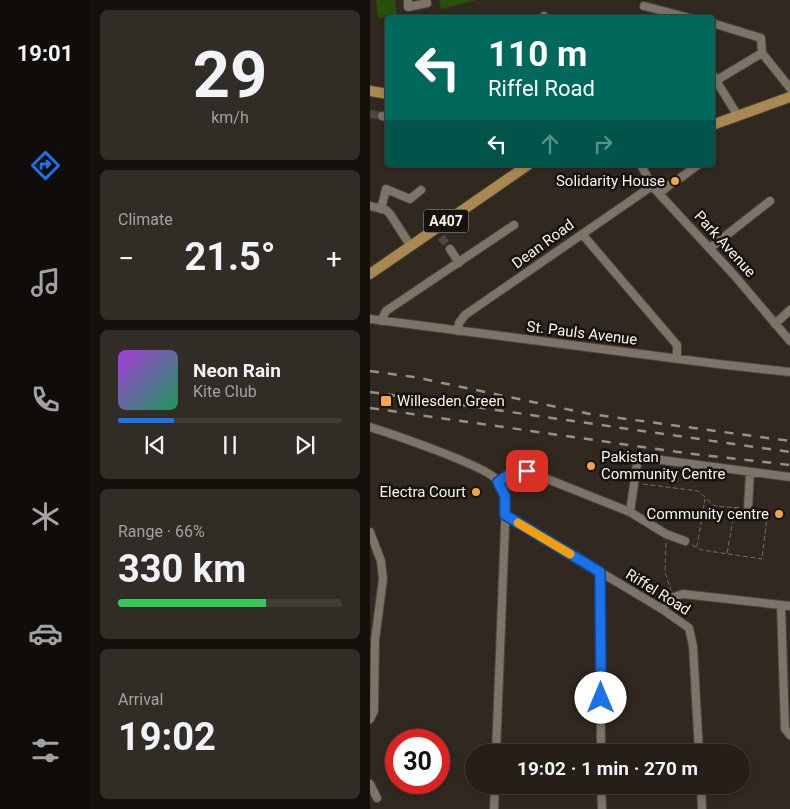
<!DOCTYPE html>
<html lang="en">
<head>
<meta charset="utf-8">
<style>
	:root { --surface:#251f18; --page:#312c25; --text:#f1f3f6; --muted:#a3a2a2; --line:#423d37; --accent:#1a73e8 }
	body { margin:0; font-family:Roboto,sans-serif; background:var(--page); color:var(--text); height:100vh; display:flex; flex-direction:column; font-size:19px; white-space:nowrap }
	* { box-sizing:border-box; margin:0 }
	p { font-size:16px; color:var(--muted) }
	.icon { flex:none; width:28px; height:28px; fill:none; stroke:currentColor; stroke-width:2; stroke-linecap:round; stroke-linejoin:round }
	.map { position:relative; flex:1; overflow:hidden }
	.sheet { display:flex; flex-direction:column; gap:10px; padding:10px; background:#14110d; width:280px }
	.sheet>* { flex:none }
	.hud { position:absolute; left:15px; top:15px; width:330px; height:152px; border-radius:5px; box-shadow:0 2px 8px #0003,0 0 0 1px var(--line); background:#00695c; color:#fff; overflow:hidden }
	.speed { position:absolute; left:15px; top:729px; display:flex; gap:10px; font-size:25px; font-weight:700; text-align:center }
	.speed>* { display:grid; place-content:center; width:65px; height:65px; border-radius:50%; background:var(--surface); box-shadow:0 2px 8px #0003,0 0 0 1px var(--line); line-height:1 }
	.speed .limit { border:8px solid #d22; background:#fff; color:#111 }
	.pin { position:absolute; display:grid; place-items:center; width:42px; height:42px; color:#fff; margin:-21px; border-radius:10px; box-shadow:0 2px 8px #0006 }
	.me { position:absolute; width:55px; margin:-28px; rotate:0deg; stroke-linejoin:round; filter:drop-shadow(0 0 4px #0008) }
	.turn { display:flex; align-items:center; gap:18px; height:105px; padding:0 20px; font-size:22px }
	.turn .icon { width:65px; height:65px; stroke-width:2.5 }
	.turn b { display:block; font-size:35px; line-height:42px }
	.lanes { display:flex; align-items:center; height:48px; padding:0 20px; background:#0003; justify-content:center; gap:25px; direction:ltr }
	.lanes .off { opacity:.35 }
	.big { font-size:38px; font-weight:700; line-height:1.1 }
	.sheet .card { flex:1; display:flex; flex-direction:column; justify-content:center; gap:8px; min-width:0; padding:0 18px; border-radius:8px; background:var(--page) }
	.sheet .dial { align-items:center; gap:0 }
	.dial b { font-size:65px; line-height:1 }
	.song { display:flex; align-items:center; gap:15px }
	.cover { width:60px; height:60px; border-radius:8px; background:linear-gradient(135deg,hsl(280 70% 55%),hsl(150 70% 35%)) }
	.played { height:5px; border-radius:2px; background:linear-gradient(90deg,var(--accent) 25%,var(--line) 25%) }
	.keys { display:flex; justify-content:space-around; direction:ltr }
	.heat { display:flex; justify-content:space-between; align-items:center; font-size:28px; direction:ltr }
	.charge { height:8px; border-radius:4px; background:linear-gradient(90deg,#34c759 66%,var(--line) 0) }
	.trip { position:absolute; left:95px; top:744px; width:285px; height:50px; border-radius:25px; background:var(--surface); box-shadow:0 2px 8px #0003,0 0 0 1px var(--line); font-weight:700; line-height:50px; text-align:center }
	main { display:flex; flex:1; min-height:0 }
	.tabs { display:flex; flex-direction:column; width:90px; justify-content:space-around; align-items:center; background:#0f0c0a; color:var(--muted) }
	.tabs .icon { width:35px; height:35px }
	.tabs .active { color:var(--accent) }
	.tabs b { font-size:22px; color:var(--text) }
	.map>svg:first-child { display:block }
	.green { fill:#2b4f0b }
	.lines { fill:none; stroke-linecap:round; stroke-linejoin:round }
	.minor-tunnel { stroke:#4f473f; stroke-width:8; stroke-dasharray:8 4; stroke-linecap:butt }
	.minor-casing { stroke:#4a443b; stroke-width:10 }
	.major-casing { stroke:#4a443b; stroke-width:12 }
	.path { stroke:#756e66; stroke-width:1; stroke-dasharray:5 2.5; stroke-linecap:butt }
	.minor { stroke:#7d7368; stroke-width:8 }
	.major { stroke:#a98951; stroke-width:10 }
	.rail { stroke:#98918a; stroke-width:2.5; stroke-dasharray:9 9; stroke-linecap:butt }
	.route-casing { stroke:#114b97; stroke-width:12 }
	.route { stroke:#1a73e8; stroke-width:9 }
	.slow { stroke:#f59e0b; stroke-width:9 }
	.poi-dot { fill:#f3a443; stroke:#16120e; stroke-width:2 }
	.labels { text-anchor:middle; stroke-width:5; stroke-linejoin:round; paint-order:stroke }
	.shield { fill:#16120e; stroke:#b4b0aa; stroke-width:1 }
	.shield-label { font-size:14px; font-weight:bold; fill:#f8f3ed }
	.poi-label { font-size:15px; fill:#f8f3ed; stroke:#16120e; text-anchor:end }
	.street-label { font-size:15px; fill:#f8f3ed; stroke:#16120e }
</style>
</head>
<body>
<main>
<nav class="tabs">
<b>19:01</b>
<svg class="icon active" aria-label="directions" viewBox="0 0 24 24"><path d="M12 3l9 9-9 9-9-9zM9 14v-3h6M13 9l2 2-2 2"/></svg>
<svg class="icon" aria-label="music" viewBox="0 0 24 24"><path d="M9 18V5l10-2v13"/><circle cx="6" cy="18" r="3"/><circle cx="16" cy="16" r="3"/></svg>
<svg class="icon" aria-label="phone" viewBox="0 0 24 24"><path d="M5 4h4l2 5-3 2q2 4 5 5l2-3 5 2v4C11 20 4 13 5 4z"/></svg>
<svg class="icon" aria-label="climate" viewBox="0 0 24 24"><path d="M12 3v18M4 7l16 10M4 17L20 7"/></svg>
<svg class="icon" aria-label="car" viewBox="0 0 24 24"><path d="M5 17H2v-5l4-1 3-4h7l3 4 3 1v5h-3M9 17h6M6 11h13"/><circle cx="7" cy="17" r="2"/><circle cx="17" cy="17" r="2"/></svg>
<svg class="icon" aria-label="filters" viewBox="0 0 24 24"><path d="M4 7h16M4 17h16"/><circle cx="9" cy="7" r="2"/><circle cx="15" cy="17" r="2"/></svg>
</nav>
<section class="sheet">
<div class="card dial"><b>29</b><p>km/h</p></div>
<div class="card"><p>Climate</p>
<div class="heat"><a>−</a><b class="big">21.5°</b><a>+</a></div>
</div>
<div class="card">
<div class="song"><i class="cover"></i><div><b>Neon Rain</b><p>Kite Club</p></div></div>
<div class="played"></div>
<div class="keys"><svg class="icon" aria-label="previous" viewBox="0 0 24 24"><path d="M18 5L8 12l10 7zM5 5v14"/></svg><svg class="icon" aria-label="pause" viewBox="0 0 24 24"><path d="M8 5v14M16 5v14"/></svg><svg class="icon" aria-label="next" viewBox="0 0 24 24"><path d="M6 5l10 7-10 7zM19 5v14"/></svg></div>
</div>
<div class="card"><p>Range · 66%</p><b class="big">330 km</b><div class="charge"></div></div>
<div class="card"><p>Arrival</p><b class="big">19:02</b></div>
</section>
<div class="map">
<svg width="420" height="809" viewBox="0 0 420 809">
	<rect width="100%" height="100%" fill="#312920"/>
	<path class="green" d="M6,0H25L27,16L8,18Z
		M69,0H107L71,9Z"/>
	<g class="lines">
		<path class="minor-tunnel" d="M0,114L12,116
			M71,237L80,249"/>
		<g class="minor-casing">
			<path id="minor" d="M38,0V7L57,3
				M274,6L320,18
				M174,18V16
				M342,23L391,38L392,53
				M342,74L368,116
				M342,83L392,53L420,88
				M12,116L17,117L18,113
				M271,165L282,186L364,275L420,341
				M310,178L328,165
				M290,193L301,184
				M0,206L16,210L20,214L40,245
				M11,209L16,189L40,199L51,190
				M212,234L307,345V359
				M340,248L400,201
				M80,249L89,263
				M0,319L348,364L420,372
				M11,321L16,311L144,225
				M405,324L420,310
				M88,331L89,323L95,315L282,186
				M0,427C22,434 113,465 126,479C132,485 134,493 136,501L126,752
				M128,481L144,471H157L260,512L296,534L315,541
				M378,508L380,472
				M260,512L268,457L420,477
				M135,515L292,609L319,628L323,646L329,752
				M0,532L11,561L13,579L5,640L4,711L0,719
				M230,572L231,752
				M411,605L415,729L420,735
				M292,609L303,597L313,594L420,606
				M0,784L7,798
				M231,785L232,809
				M331,785L332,809
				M124,809L125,785"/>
		</g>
		<g class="major-casing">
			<path id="major" d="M0,91L18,94
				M342,125L420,97
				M0,274L158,165"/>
		</g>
		<path class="path" d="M273,484L328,491L345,506L371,508
			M296,543L295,572L301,590
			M322,545L332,550L392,559L397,517L391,510L385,509
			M327,547L335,499
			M357,553L365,508"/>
		<use href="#minor" class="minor"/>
		<use href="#major" class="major"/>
		<path class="rail" d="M0,371L44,377L220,414L420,441
			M0,392L420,452
			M0,408L315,453L420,465"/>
	</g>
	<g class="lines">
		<g class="route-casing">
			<path id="route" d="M157,471H144L128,482L135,496V515L230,572L231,698"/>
		</g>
		<use href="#route" class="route"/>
		<path class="slow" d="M148,523L200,554"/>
	</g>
	<g class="poi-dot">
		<circle cx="305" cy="181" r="5"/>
		<rect x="10" y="395" width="12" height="12" rx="2.5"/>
		<circle cx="221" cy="466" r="5"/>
		<circle cx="106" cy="492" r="5"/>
		<circle cx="409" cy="514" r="5"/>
	</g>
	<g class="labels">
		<rect class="shield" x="53.5" y="209.5" width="45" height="23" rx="4"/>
		<g class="shield-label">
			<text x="76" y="226">A407</text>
		</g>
		<g class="poi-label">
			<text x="295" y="186">Solidarity House</text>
			<text x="27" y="406" text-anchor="start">Willesden Green</text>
			<text x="231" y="462" text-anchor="start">Pakistan<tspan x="231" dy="17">Community Centre</tspan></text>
			<text x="96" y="497">Electra Court</text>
			<text x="399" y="519">Community centre</text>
		</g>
		<g class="street-label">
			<text transform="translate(173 244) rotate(-36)" y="5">Dean Road</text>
			<text transform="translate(355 244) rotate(48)" y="5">Park Avenue</text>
			<text transform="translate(212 333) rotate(7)" y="5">St. Pauls Avenue</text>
			<text transform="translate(288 592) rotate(32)" y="5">Riffel Road</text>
		</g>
	</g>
</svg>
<div class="speed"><div class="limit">30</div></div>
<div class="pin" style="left:157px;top:471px;background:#d93025"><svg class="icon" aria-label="arrive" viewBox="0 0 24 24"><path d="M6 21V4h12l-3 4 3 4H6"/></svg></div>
<svg class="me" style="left:231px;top:698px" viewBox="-20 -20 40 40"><circle r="19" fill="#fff"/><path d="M0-13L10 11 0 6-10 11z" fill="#1a73e8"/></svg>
<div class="trip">19:02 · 1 min · 270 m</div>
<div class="hud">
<div class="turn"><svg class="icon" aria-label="left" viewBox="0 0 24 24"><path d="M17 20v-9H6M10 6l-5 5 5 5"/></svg><div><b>110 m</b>Riffel Road</div></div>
<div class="lanes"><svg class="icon" aria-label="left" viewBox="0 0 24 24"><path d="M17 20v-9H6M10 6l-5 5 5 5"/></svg><svg class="icon off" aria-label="ahead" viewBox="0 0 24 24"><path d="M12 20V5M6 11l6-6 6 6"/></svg><svg class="icon off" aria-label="right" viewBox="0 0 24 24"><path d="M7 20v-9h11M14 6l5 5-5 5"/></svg></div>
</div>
</div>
</main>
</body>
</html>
